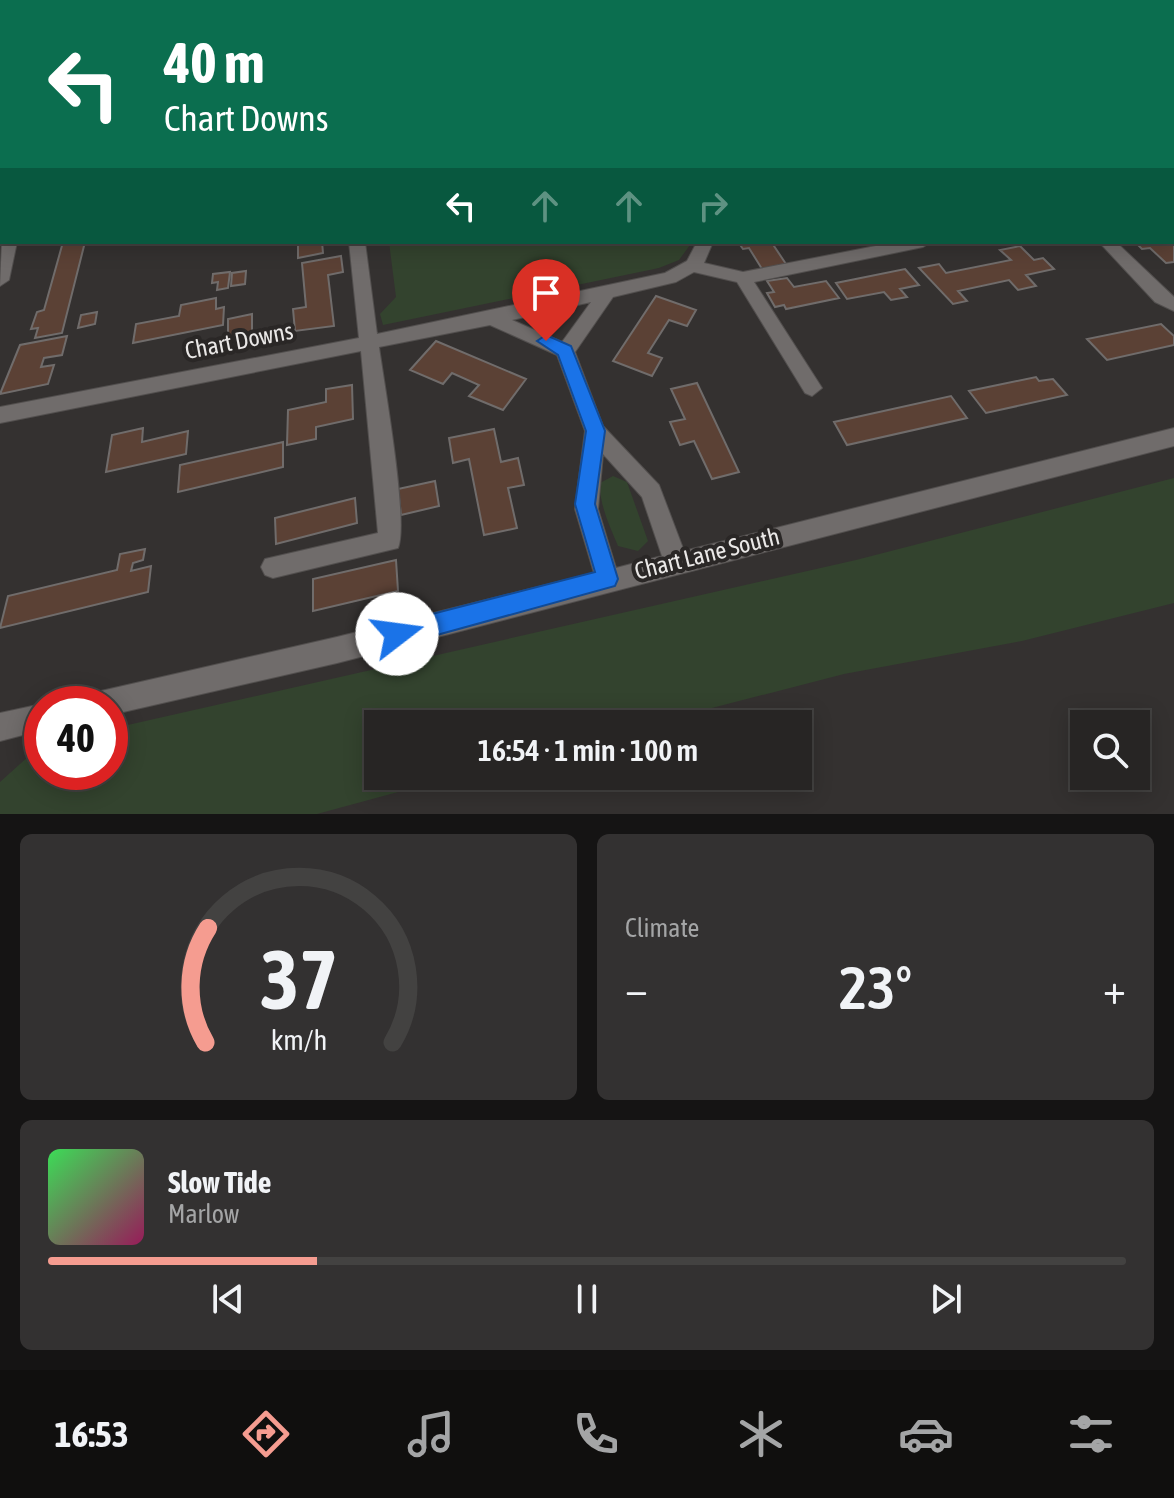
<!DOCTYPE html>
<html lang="en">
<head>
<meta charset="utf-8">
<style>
	:root { --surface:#272524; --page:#333131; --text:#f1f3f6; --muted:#a4a5a6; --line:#434241; --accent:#f59c90 }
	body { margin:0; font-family:"Asap Condensed",sans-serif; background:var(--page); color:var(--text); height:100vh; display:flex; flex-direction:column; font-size:30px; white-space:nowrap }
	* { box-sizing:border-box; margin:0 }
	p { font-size:26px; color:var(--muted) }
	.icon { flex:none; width:44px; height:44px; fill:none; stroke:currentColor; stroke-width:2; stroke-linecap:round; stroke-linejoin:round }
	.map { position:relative; height:814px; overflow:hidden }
	.sheet { display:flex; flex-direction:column; gap:20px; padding:20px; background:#151414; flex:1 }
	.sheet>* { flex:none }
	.hud { position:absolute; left:0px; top:0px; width:1174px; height:244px; box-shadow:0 4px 20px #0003,0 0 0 2px var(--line); background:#0b6e4f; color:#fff; overflow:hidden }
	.buttons { position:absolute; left:1070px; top:710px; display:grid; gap:16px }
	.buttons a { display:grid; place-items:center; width:80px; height:80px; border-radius:0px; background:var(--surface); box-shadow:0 4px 20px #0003,0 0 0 2px var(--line); font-size:40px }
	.speed { position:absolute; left:24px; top:686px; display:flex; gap:16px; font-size:40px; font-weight:700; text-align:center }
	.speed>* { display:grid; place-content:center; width:104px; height:104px; border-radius:50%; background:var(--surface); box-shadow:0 4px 20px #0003,0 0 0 2px var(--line); line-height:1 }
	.speed .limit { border:12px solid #d22; background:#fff; color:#111 }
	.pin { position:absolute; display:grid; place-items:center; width:68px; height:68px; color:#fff; margin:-82px -34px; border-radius:50% 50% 50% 0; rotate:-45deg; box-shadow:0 0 8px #0007 }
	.pin .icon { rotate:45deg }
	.me { position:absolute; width:88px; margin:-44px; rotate:75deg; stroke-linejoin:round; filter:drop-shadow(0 0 6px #0008) }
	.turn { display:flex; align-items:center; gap:28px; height:168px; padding:0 32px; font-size:36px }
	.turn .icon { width:104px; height:104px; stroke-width:2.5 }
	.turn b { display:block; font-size:56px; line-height:68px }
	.lanes { display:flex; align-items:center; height:76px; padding:0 32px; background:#0003; justify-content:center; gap:40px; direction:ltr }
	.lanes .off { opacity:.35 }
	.big { font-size:60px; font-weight:600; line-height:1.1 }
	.sheet .tile { flex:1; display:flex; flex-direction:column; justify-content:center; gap:12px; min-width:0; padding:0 28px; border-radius:12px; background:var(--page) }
	.sheet .dial { align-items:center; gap:0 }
	.dial svg { height:208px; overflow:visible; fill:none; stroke:var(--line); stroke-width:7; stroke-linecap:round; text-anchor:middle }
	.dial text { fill:var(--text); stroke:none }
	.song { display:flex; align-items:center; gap:24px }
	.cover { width:96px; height:96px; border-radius:12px; background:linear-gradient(135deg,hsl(130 70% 55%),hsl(330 70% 35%)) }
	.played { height:8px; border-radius:4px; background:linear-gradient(90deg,var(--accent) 25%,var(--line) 25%) }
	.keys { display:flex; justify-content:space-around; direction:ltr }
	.heat { display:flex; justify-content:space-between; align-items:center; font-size:44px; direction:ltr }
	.sheet .tiles { flex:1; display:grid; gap:20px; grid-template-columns:1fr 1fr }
	.tile:last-child { grid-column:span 2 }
	.trip { position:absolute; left:364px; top:710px; width:448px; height:80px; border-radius:0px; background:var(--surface); box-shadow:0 4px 20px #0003,0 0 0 2px var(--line); font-weight:600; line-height:80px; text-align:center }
	.dock { display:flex; height:128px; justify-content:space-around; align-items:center; background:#100f0e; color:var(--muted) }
	.dock .icon { width:56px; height:56px }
	.dock .current { color:var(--accent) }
	.dock b { font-size:36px; color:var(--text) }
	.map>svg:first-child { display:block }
	.green { fill:#33432e }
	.building { fill:#5b4135; stroke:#706c6b; stroke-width:2 }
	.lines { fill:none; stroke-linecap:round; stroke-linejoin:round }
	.minor-casing { stroke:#524f4e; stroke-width:2 }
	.path { stroke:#8d8a89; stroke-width:3; stroke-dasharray:4 2; stroke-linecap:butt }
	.minor { fill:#706c6b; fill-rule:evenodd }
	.route { fill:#1a73e8; stroke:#114b97; stroke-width:2 }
	.labels { text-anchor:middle; stroke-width:8; stroke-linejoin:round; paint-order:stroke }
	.street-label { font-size:24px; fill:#eae8e7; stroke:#2a2726 }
</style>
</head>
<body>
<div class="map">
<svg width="1174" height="814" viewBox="0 0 1174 814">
	<rect width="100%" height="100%" fill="#343130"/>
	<path class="green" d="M936,0H1174V223L1172,2Z
		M389,242H689L690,245L679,260L659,268L383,325L380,314L396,297Z
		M613,476L627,482L648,541L638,551L618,546C610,527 599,504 600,483Z
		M1174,478V603L1022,641L844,674L650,724H378V776H457L317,814H0V782L40,746L42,772H110V729L856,560Z"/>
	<path class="building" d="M63,242H85L62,333L35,338L38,328L31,329L37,312L44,310Z
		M298,242H322L323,253L298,258Z
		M738,242H778L772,243L786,264L762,269L749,248L743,249Z
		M1135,242H1174V262L1166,263L1150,248L1142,249Z
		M1020,246L1034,260L1043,258L1054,269L1026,275L1036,286L1018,290L1009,280L958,291L967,301L953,304L919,268L939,264L946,273L1011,260L1000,250Z
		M341,256L343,272L328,275L334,326L295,331L293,309L306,307L302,263Z
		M905,269L919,285L900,289L907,297L891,300L884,292L847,299L836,283Z
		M246,271L245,284L231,286L232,273Z
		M230,272L228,288L217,290L218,282L212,283L213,274Z
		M787,278L794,287L826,281L839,298L786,309L784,305L775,307L767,293L774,292L767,281Z
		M656,296L696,310L687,326L669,320L648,353L662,358L652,376L613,361Z
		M216,298V309L224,307L223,325L133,343L136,324L179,316L181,305Z
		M97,312L95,324L78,328L81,315Z
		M252,314V333L228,338V319Z
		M1161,324L1174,336V345L1107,360L1087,339Z
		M67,336L62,355L44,358L41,367L54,365L48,384L0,394L20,345Z
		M436,341L526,379L503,410L469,396L479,385L452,373L443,384L410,370Z
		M1036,377L1039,381L1053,379L1067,395L986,413L969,391Z
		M697,383L739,472L712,479L694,441L680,445L670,422L685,419L671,389Z
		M352,385L353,419L316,427V439L287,445L288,410L326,402V389Z
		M951,396L967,418L847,445L834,422Z
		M143,428L142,442L188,431L186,454L106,472L112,435Z
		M494,429L501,462L518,458L524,485L508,488L517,528L484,535L469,459L453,463L449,438Z
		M283,442V467L178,492L180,465Z
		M435,481L439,506L401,515L398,489Z
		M355,498L357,523L276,544L275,518Z
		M145,549L143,560L133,563L131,571L151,566L148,592L0,628L8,596L117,570L120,554Z
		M396,560L398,591L313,611V579Z"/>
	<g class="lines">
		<g class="minor-casing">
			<path id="minor" d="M326,0H336V2H326Z
				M558,0H568L569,2H559Z
				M757,0H770L771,2H758Z
				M2,240L17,242L9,280L0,286Z
				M349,242H365L377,334L665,273L687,261L697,242H713L704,263L743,272L896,242H931L923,247L754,282L822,388L812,396L805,393L737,282L694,272L676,282L613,297L575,352L603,426L659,485L684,551L1174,428V446L337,663L110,715V704H88L92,695L101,691L337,637L594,573L575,509L585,431L557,355L490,325L379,347C384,383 409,523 398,548L273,578L265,575L261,567L265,559L378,533L361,351L0,423V407L359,338ZM591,302L562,342L512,320ZM603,454L642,497L662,556L616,568L598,509Z
				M1099,242H1116L1174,297V311L1155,302Z
				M42,704V730L0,741V713Z"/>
		</g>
		<path class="path" d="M701,2L707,0"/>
		<use href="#minor" class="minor"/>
	</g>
	<path class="route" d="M546,335L571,346L605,431L595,504L618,579L615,586L397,646L389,642L386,634L389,626L397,623L595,572L575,504L586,431L558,355L537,341Z"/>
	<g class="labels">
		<g class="street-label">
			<text transform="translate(239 341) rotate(-11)" y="8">Chart Downs</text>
			<text transform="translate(707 554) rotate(-14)" y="8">Chart Lane South</text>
		</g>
	</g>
</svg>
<div class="buttons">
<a><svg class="icon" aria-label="search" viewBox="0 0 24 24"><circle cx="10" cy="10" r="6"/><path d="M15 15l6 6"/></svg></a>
</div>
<div class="speed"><div class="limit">40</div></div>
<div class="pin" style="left:546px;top:341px;background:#d93025"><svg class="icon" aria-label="arrive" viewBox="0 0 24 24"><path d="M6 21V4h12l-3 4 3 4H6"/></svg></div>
<svg class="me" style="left:397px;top:634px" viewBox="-20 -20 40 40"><circle r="19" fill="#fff"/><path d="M0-13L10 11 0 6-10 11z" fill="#1a73e8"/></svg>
<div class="trip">16:54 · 1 min · 100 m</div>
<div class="hud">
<div class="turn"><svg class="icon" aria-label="left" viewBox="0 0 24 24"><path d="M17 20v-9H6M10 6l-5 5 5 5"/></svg><div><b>40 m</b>Chart Downs</div></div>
<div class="lanes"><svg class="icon" aria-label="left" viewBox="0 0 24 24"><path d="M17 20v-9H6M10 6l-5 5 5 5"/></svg><svg class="icon off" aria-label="ahead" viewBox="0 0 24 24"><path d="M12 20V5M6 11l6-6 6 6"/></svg><svg class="icon off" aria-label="ahead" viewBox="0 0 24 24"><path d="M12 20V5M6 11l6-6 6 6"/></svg><svg class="icon off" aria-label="right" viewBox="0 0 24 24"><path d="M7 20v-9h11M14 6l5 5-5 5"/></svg></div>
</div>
</div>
<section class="sheet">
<div class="tiles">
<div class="tile dial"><svg viewBox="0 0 100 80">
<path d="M14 69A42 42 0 1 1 86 69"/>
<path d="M14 69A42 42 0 0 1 15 25" stroke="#f59c90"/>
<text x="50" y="56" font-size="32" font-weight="700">37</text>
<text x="50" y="72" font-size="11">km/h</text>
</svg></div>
<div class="tile"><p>Climate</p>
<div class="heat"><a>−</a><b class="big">23°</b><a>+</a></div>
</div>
<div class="tile">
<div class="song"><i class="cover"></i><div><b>Slow Tide</b><p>Marlow</p></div></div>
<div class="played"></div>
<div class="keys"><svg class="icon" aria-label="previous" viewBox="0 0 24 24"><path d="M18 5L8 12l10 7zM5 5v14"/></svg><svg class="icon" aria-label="pause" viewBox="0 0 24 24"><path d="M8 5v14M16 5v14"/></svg><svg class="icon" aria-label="next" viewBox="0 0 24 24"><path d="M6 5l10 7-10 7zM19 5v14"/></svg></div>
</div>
</div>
</section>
<nav class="dock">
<b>16:53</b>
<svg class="icon current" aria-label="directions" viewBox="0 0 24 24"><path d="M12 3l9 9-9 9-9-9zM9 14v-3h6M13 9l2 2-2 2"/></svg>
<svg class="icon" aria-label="music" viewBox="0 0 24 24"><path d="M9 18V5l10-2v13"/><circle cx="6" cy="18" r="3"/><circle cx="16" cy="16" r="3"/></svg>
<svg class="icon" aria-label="phone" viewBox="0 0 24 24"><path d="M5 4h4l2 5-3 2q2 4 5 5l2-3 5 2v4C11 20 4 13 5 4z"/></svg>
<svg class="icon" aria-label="climate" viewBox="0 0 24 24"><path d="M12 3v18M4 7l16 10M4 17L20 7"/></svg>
<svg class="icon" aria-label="car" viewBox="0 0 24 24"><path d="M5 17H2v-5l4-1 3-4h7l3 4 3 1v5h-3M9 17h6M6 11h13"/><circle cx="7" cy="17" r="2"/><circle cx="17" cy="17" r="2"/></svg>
<svg class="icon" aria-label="filters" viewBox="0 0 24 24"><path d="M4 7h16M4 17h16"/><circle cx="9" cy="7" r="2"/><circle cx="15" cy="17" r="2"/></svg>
</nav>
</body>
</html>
